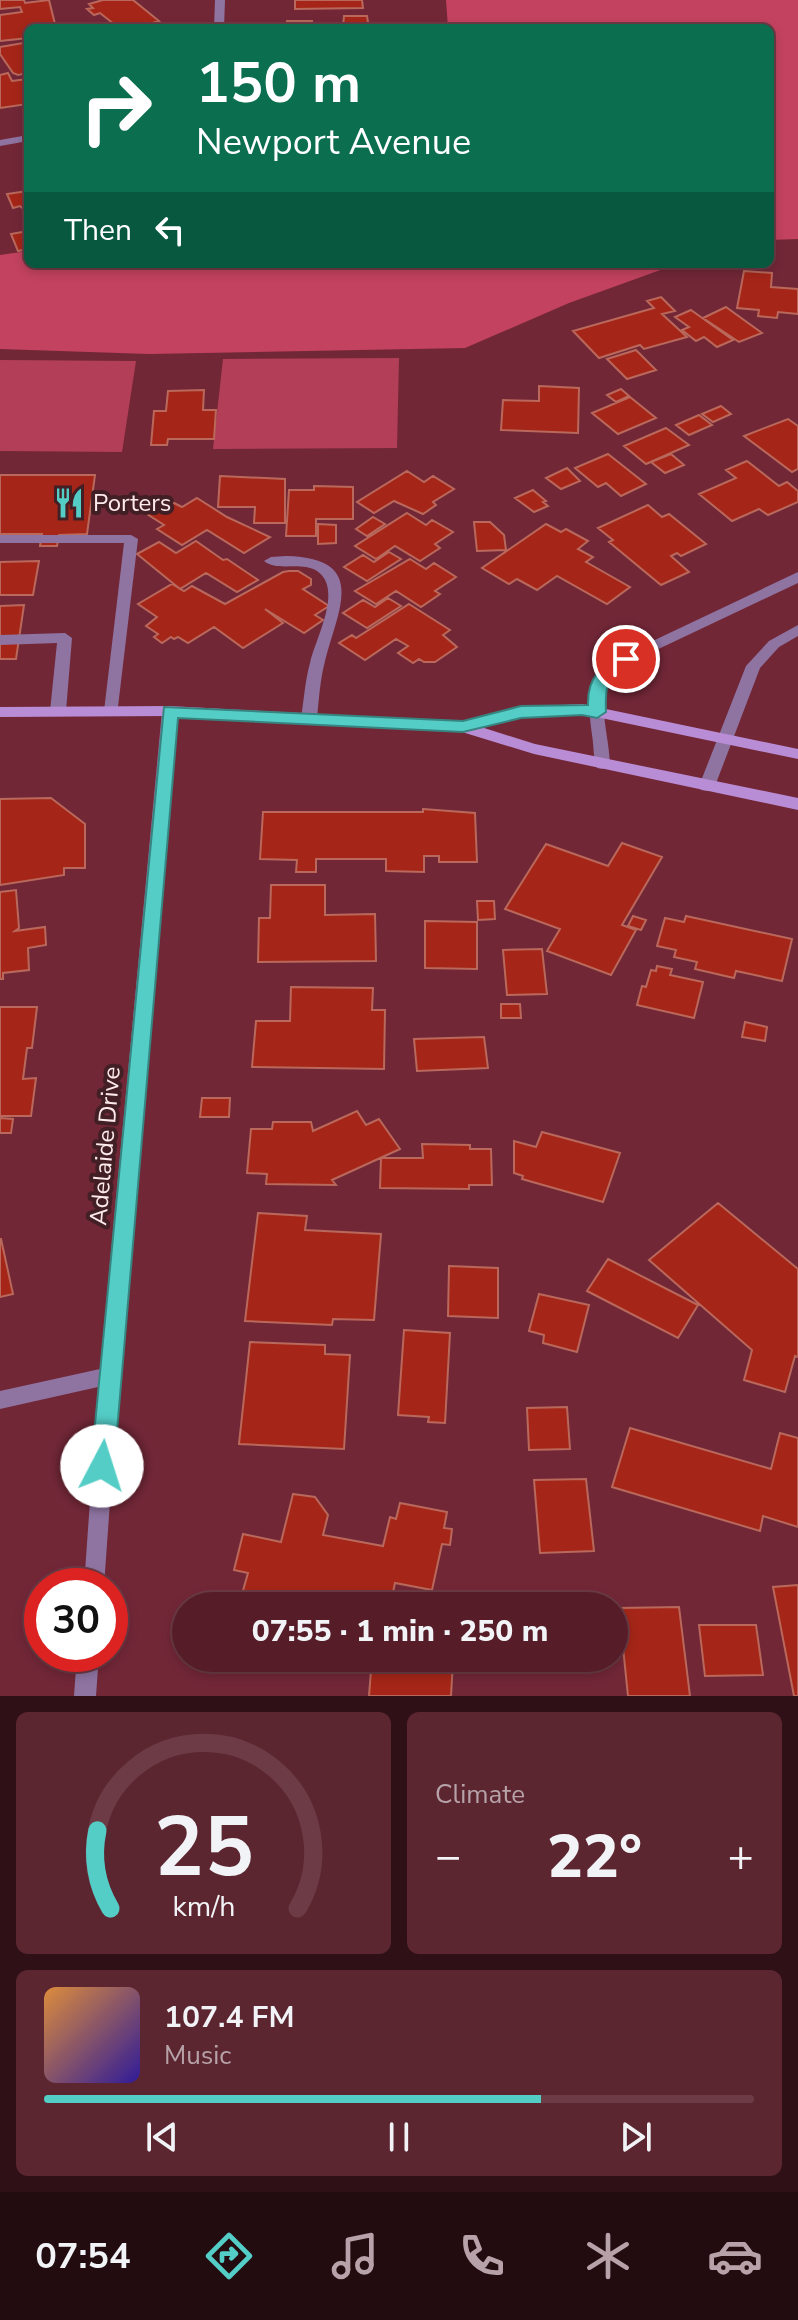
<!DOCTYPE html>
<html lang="en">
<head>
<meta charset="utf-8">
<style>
	:root { --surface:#561d29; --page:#5c2631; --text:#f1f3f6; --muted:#b6a2a8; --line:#6c3b46; --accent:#54cdc7 }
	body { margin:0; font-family:"Nunito Sans",sans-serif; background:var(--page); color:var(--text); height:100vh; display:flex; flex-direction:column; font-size:30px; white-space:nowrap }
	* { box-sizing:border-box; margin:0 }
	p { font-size:26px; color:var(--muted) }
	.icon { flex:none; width:44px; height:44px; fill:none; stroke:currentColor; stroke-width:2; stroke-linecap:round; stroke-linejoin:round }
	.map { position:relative; height:1696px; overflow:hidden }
	.details { display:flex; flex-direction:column; gap:16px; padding:16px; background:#2f1017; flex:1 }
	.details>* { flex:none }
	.banner { position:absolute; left:24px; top:24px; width:750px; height:244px; border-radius:12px; box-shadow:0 4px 12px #0003,0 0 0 2px var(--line); background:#0b6e4f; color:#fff; overflow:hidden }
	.speed { position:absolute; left:24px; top:1568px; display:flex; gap:16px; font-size:40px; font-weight:700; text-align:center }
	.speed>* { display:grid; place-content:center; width:104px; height:104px; border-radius:50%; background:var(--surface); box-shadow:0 4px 12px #0003,0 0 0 2px var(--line); line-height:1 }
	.speed .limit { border:12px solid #d22; background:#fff; color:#111 }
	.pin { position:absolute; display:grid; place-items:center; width:68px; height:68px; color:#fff; margin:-34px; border:4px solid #fff; border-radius:50%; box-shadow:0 2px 8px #0007 }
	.me { position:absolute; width:88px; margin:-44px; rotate:5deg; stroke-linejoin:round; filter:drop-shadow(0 0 6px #0008) }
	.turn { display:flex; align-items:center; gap:28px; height:168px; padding:0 40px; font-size:36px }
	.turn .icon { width:104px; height:104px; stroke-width:2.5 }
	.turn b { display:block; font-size:56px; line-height:68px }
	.then { display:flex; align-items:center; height:76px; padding:0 40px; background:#0003; gap:16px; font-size:30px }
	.big { font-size:60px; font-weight:800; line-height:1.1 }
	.details .card { flex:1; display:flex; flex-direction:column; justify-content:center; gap:12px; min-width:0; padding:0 28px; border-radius:12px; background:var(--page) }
	.details .dial { align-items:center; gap:0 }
	.dial svg { height:208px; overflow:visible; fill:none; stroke:var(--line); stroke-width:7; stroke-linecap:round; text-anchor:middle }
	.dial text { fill:var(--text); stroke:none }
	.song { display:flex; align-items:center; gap:24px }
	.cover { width:96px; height:96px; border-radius:12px; background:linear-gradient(135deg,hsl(30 70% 55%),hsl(250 70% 35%)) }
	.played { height:8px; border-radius:4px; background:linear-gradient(90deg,var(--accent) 70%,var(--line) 70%) }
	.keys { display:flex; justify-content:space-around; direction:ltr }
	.heat { display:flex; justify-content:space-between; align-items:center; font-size:44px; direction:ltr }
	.details .tiles { flex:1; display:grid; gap:16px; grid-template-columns:1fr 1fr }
	.card:last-child { grid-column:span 2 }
	.trip { position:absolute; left:172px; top:1592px; width:456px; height:80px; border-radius:40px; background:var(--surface); box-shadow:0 4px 12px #0003,0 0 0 2px var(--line); font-weight:800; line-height:80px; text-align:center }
	.menu { display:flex; height:128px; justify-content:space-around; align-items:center; background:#220c10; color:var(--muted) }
	.menu .icon { width:56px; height:56px }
	.menu .current { color:var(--accent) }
	.menu b { font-size:36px; color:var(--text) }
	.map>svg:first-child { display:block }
	.green { fill:#b33e58 }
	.forest { fill:#c3425f }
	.building { fill:#a52618; stroke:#b9685b; stroke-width:2 }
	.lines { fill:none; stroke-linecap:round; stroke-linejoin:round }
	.lane { fill:#8f74a2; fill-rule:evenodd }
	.street { fill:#8f74a2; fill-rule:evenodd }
	.secondary { fill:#b88dd6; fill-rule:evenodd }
	.route { fill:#54cdc7; stroke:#378581; stroke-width:2 }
	.labels { text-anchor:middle; stroke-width:8; stroke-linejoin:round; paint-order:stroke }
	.poi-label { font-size:24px; fill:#fdeaec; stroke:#421f25; text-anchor:start }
	.street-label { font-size:24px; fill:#fdeaec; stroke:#421f25 }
</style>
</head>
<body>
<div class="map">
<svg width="798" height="1696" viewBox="0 0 798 1696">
	<rect width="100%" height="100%" fill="#722737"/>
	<path class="green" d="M399,358L397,448L213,449L223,359Z
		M0,360L136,361L122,452L0,451Z"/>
	<path class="forest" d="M446,0H798V239L770,240V28H448Z
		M28,251V264H677L569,303L465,348L149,354L0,349V255Z"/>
	<path class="building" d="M0,0H24L25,3L49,0L56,28H28V38L0,41V15L22,12L20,7L0,9Z
		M103,0H133L159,21L136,28H119L100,13L94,15L87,9L93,8L89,4Z
		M295,0H362L363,8L295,9Z
		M344,16H367L369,28H286L287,21H312L311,27H343Z
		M23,43L28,49V73L18,75L13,73L0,54V47Z
		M8,73L12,81L28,79V104L0,108V75Z
		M28,191V213L20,206L13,208L7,194Z
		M28,231V249L18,251L11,234Z
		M744,271L772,273L771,287L798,289V314L778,312L777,318L758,316L759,310L737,308Z
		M661,297L675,311L662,314L687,337L644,349L640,345L599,358L573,331L654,308L647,301Z
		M726,307L762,333L739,342L703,318Z
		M691,310L733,340L717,347L704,337L696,341L682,330L689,327L675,317Z
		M636,350L656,370L627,379L607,359Z
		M539,386L579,388L578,433L501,430L503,400L539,401Z
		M621,389L629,396L616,402L607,395Z
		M204,390L203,410H216L214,439H168L167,445H151L154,411H166L168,391Z
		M630,397L656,418L618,434L592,413Z
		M721,406L731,414L713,422L702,414Z
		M699,415L712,425L689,435L676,425Z
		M788,419L798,426V469L792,472L744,436Z
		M666,428L689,445L646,464L624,446Z
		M608,454L646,484L621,496L606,483L598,487L575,468Z
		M671,454L684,465L665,473L651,462Z
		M747,461L779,486L787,482L798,491V502L768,515L759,509L732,521L699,494L736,478L726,470Z
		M567,468L580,481L561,489L546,478Z
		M407,471L424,482L433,476L454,489L433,502L436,505L423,514L394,501L374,513L357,502Z
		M0,475H95L87,534L59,535L57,546H40L42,534H0Z
		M220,476L285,479V523H254L255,507H218Z
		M314,486L353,487V519H316V536H286L289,490H314Z
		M533,490L546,501L543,502L548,506L534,512L515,498Z
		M197,498L227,517L270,537L244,553L207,530L182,545L157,529L164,525L147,514L170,501L182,507Z
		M648,505L662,517L669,514L706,544L681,556L677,553L671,556L689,572L661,585L609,542L613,540L598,528Z
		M407,513L426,525L432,520L453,532L435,544L440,548L420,561L395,546L376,559L355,546Z
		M373,517L385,524L367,536L356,529Z
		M474,522H490L504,535L506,550L477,551Z
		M318,524L336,525V543L318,544Z
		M546,524L561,532L566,529L588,541L578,549L593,557L586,562L630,587L607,604L557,576L537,590L517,579L509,584L482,568Z
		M196,541L223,560L227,559L258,580L237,592L206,573L180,589L137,554L159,542L176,553Z
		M389,552L401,559L367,581L344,567L363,555L374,562Z
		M410,559L426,569L434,563L456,577L435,591L440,594L421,607L396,591L376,604L355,591Z
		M39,561L33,595H0V562Z
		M289,571H298L311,579V585L303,589L329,606L315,615L323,620L304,633L265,609L283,623L243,648L214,627L188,643L178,637L174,639L171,637L162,643L154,637L158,634L146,626L157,617L138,604L172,584L184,591L192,586L225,604L283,572Z
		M388,598L401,606L367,628L343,613L363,600L375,607Z
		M409,604L450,630L443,635L457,647L435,662H424L419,659L413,663L398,653L408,646L396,639L365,660L339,643L352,635L356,638Z
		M24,605L16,659H0V606Z
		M51,798L85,824V868H64V875L0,885V799Z
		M423,809L475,813L477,862H439V856H424V872L386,871V859H316V872H296L297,860L260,859L263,812H423Z
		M622,843L662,857L622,925L636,930L611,975L547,951L560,929L505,909L546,844L608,866Z
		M271,885H325V915L375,914L376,961L258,962L259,918H270Z
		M16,890L19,928L15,931L45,927L46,945L28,948L29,970L3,973V979H0V892Z
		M477,901H494L495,919L478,920Z
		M633,916L646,920L641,930L628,926Z
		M686,916L792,939L782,981L736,971L734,978L695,969L697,962L674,957L676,950L657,946L665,918L684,922Z
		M425,921L477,922V969L425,968Z
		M542,949L547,994L507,995L503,950Z
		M657,966L672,969L670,975L703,982L694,1018L637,1005L642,986L646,987L651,970L656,971Z
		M291,987L373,988L372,1010H385L384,1069L252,1067L256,1021H290Z
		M501,1004H520L521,1018H501Z
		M0,1007H37L32,1048H27L23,1079L36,1078L31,1116H0Z
		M745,1022L767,1027L765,1041L742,1037Z
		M484,1037L488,1068L417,1071L414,1039Z
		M202,1098H230L229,1117H200Z
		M357,1111L366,1125L379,1119L400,1149L332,1180L336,1185L266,1184L267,1174L247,1173L251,1129H272L273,1122H311L313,1131Z
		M0,1118L13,1119L11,1133H0Z
		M542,1132L620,1153L603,1202L522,1179L523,1176L514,1173V1141L536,1147Z
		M422,1144L470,1145V1149H491L492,1185H469V1189L380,1188L381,1158H423Z
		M718,1203L798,1269V1357L795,1356L785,1392L744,1380L752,1350L649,1260Z
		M258,1213L307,1216L305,1230L381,1234L374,1320L333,1319L332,1325L245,1321Z
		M1,1239L13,1294L0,1297V1239Z
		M608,1259L698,1305L678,1338L587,1291Z
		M449,1266L498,1268V1318L448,1316Z
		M539,1294L589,1305L577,1352L543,1343L544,1335L529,1331Z
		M404,1330L450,1333L445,1423L428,1422L429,1417L398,1415Z
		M250,1342L325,1345V1354L350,1355L344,1449L239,1444Z
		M567,1407L570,1449L529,1450L527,1408Z
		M630,1428L771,1469L780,1433L798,1438V1527L763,1516L760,1531L612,1487Z
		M586,1479L594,1551L540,1553L534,1480Z
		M293,1494L315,1497L328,1515L323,1535L383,1546L390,1517L396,1519L400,1503L447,1512L444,1528L452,1529L450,1545L442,1544L432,1590L395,1583L390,1606H356L322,1599L320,1606H305L242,1594L248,1573L234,1570L243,1534L281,1542Z
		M798,1585V1696H794L773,1587Z
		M679,1607L690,1696H628L619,1608Z
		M699,1625H756L763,1675L705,1676Z
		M372,1658L453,1661L451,1696H369Z"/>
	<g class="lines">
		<path class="lane" d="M0,535H131L138,539L117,715L112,716L104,711L124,543H0Z
			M65,633L72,638L66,711L58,716L50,711L57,643L0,645V635Z"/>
		<path class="street" d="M215,0H225L224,28H214Z
			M28,135V141L0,146V140Z
			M286,556C370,558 337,611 325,661C320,680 319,699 317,718L309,723L301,718C304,700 305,681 310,663C315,639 344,589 317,571C301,561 277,572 264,561L271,557Z
			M798,572V583L631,662C589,692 608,720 610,764L602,769L597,768C593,758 594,746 592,735C587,697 587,679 621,656Z
			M798,625V636L779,647L760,668L715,786L707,791L701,790L699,786L746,666L769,641Z
			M170,706L178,711L119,1376L104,1586H84L98,1387L0,1409V1391L100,1369L162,711Z
			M77,1654H99L96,1696H74Z"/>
		<path class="secondary" d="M582,704L798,749V759L582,714L521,717L481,727L535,744L798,798V810L534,754L462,732L170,716L0,717V707L170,706L461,722L521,707Z"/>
	</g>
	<path class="route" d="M626,653L634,659C614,685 604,671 606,712L597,718L582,715L521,718L463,732L178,718L114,1466L111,1474L102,1477L94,1474L91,1466L164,707L463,721L521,706L588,705C587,679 602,661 626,653Z"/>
	<defs>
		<g id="restaurant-bare" transform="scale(2.4)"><path d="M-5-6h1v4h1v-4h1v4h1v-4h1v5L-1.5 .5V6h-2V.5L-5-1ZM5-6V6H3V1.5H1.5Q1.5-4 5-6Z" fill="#54cdc7" stroke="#421f25" stroke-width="2.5" paint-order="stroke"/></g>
	</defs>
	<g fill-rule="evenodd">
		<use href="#restaurant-bare" x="69" y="503"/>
	</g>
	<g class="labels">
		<g class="poi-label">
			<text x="93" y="511">Porters</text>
		</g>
		<g class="street-label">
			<text transform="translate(105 1146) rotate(-85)" y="8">Adelaide Drive</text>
		</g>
	</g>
</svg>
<div class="speed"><div class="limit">30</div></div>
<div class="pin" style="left:626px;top:659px;background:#d93025"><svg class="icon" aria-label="arrive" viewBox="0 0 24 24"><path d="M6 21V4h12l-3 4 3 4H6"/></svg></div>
<svg class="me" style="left:102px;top:1466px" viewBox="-20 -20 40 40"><circle r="19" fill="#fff"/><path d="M0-13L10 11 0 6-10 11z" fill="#54cdc7"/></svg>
<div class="trip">07:55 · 1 min · 250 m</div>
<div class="banner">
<div class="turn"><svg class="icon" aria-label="right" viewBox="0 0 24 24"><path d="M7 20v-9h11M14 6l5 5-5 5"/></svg><div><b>150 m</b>Newport Avenue</div></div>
<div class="then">Then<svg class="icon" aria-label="left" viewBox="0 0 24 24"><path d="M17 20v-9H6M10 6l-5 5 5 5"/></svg></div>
</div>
</div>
<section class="details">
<div class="tiles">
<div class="card dial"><svg viewBox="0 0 100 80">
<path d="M14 69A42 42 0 1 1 86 69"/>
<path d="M14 69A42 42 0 0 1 9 39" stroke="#54cdc7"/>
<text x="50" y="56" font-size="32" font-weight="700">25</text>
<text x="50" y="72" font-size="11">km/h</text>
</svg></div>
<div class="card"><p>Climate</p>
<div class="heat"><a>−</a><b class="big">22°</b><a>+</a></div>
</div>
<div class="card">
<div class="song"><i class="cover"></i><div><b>107.4 FM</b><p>Music</p></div></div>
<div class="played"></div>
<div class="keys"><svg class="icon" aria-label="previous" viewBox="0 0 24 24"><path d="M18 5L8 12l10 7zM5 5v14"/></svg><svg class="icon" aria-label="pause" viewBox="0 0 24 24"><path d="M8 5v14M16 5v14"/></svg><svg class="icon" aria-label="next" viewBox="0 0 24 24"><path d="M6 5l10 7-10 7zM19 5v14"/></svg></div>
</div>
</div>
</section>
<nav class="menu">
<b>07:54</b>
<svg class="icon current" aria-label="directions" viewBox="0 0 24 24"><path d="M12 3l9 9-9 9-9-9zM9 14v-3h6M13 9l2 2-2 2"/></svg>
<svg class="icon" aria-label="music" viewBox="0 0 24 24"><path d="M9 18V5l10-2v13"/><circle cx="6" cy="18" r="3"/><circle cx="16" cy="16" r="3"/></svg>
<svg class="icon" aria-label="phone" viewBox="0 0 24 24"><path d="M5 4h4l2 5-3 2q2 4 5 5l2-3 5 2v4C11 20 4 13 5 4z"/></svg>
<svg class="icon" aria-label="climate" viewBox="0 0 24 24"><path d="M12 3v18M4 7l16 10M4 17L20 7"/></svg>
<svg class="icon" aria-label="car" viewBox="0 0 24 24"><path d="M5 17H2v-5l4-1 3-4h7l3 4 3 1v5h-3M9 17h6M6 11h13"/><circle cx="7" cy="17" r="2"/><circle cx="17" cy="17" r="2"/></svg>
</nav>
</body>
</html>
